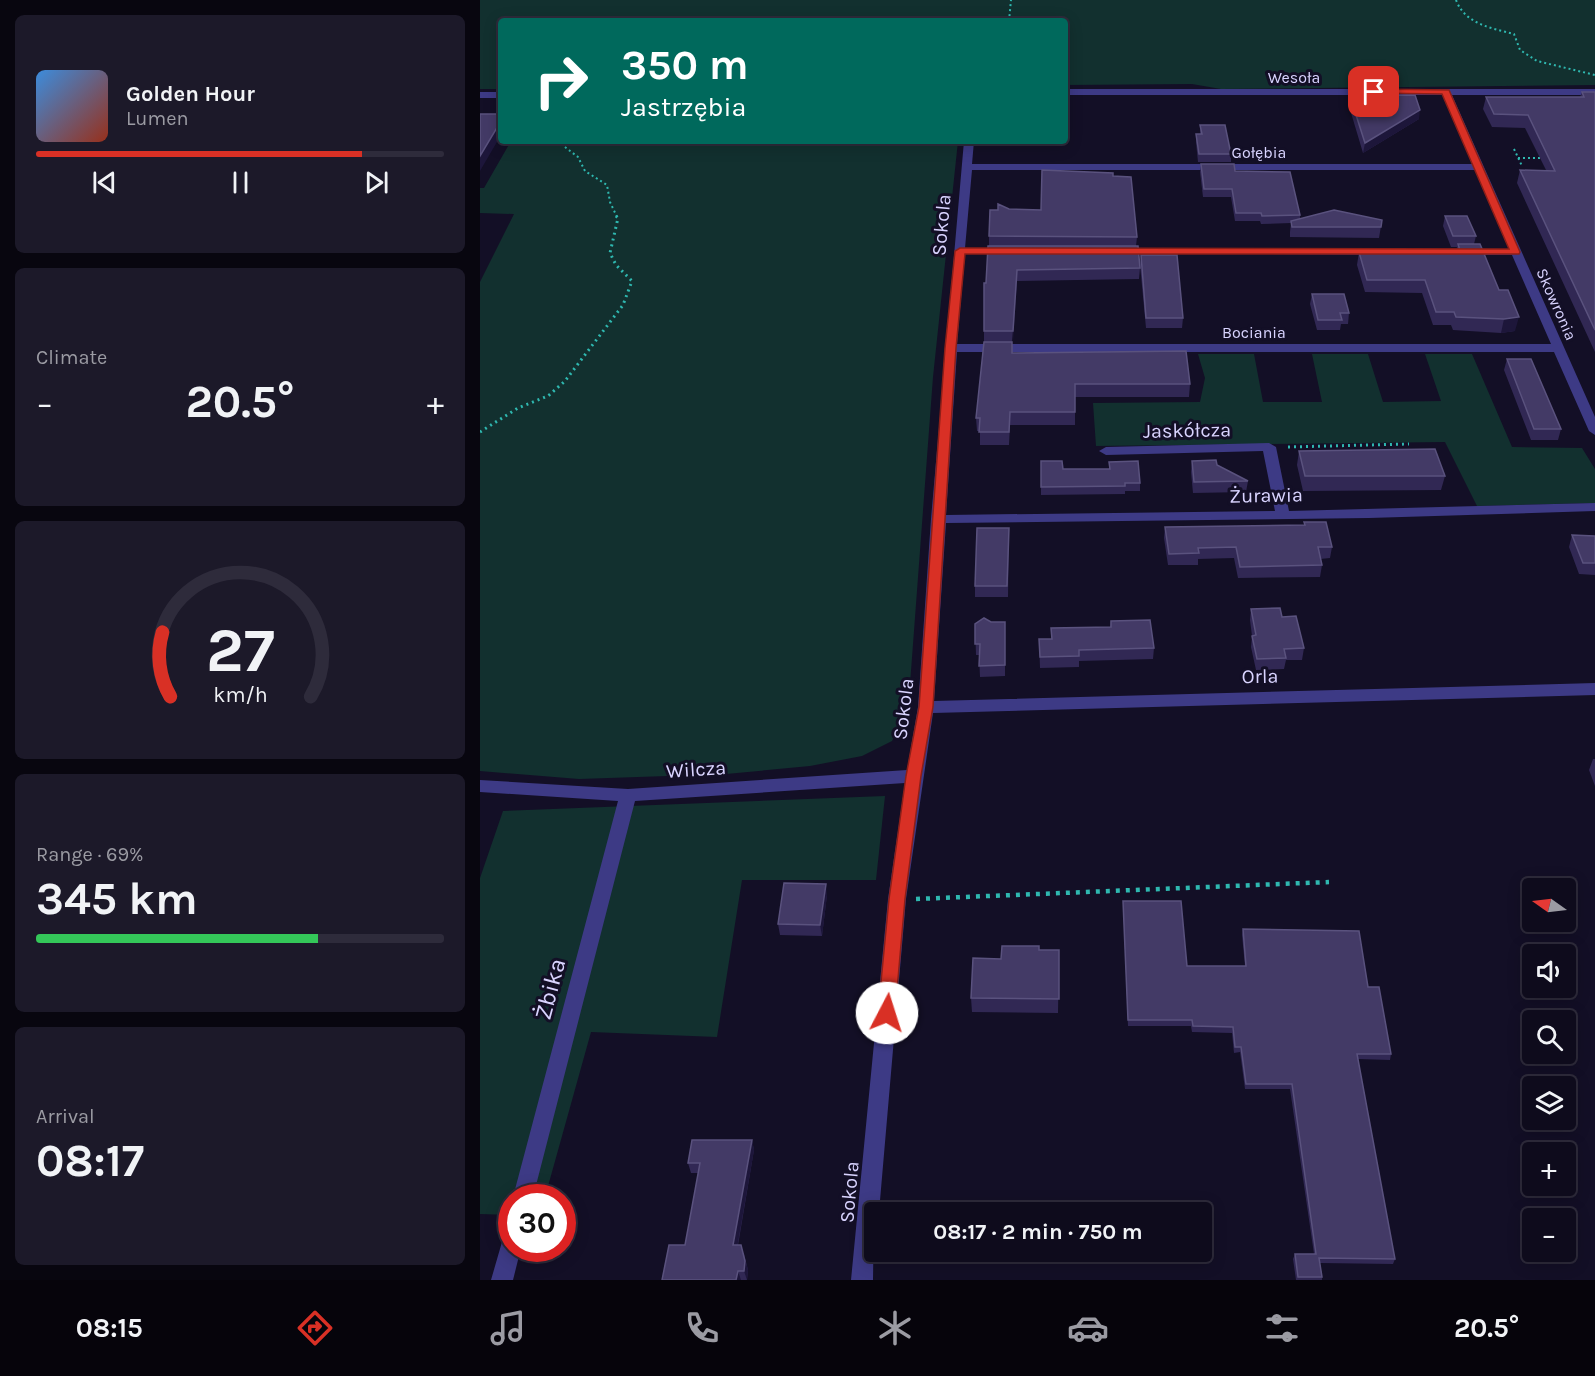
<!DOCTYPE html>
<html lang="en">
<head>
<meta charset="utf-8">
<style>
	:root { --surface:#0e0b1c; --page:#1c1929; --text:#f1f3f6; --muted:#9b9ba3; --line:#2e2b3b; --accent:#d93025 }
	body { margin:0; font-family:Karla,sans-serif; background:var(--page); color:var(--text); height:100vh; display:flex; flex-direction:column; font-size:22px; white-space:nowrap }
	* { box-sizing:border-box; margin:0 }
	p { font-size:20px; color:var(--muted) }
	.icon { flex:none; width:33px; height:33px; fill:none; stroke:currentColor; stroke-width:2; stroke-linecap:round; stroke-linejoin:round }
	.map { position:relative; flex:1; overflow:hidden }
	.sheet { display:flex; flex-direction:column; gap:15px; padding:15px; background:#08060f; width:480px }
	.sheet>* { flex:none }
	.top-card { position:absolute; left:18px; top:18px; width:570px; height:126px; border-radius:6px; box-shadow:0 3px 15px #0003,0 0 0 2px var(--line); background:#00695c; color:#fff; overflow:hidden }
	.needle { width:39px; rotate:284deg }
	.fabs { position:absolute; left:1042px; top:878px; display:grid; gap:12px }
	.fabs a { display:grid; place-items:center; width:54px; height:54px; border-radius:6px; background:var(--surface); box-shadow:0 3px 15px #0003,0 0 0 2px var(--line); font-size:30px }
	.speed { position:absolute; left:18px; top:1184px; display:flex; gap:12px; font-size:30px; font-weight:700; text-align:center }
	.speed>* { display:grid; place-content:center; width:78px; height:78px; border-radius:50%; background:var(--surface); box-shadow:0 3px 15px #0003,0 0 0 2px var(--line); line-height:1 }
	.speed .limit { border:9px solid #d22; background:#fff; color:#111 }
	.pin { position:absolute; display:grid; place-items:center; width:51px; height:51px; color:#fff; margin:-26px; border-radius:12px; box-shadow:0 3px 9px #0006 }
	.me { position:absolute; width:66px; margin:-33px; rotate:5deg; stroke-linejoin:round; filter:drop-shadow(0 0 4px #0008) }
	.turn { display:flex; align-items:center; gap:21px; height:126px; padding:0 24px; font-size:27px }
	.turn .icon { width:78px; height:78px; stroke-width:2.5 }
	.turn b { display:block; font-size:42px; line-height:51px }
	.big { font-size:45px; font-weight:700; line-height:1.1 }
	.sheet .card { flex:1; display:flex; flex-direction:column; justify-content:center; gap:9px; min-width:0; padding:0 21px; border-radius:9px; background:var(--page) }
	.sheet .dial { align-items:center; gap:0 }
	.dial svg { height:156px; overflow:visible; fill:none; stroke:var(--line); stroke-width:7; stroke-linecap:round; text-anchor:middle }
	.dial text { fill:var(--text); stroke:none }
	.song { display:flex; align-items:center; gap:18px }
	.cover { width:72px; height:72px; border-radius:9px; background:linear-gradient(135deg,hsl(210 70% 55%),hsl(10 70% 35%)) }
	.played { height:6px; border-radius:3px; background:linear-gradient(90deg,var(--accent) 80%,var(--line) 80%) }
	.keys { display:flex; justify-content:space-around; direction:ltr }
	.heat { display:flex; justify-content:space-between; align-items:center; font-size:33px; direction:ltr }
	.charge { height:9px; border-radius:4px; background:linear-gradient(90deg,#34c759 69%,var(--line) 0) }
	.trip { position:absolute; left:384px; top:1202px; width:348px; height:60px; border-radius:6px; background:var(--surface); box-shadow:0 3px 15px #0003,0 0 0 2px var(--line); font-weight:700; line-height:60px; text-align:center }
	.menu { display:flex; height:96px; justify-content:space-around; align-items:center; background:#06040b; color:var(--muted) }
	.menu .icon { width:42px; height:42px }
	.menu .selected { color:var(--accent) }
	.menu b { font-size:27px; color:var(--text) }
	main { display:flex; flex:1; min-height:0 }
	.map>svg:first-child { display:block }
	.green { fill:#12302f }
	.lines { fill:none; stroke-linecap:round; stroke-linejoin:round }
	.path-far2 { stroke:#2fb8b0; stroke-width:2; stroke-dasharray:2 3; stroke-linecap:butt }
	.path-far1 { stroke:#2fb8b0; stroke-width:3; stroke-dasharray:2 4; stroke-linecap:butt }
	.path { stroke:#2fb8b0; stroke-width:4.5; stroke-dasharray:4 6; stroke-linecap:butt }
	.minor { fill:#3d3a85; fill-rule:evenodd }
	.wall { fill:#312854 }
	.shaded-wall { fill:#1d163a }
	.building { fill:#433a66; stroke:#5a527e; stroke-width:1.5 }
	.route { fill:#d93025; stroke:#8d1f18; stroke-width:1.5 }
	.labels { text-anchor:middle; stroke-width:6; stroke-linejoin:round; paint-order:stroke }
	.far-street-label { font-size:16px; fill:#d9d4ff; stroke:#130f26 }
	.street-label { font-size:20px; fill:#d9d4ff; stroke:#130f26 }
	.near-street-label { font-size:24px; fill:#d9d4ff; stroke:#130f26 }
</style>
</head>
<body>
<main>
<section class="sheet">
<div class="card">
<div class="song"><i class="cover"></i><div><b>Golden Hour</b><p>Lumen</p></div></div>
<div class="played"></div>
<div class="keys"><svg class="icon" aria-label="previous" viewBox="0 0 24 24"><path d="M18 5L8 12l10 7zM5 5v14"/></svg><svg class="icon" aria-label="pause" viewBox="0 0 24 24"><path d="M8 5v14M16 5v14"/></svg><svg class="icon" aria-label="next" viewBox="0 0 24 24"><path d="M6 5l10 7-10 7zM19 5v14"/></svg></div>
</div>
<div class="card"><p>Climate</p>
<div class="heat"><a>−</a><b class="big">20.5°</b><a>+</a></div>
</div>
<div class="card dial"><svg viewBox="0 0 100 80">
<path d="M14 69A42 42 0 1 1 86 69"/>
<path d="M14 69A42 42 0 0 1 10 36" stroke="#d93025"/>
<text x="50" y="56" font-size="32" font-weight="700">27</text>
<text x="50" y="72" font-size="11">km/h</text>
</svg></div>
<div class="card"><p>Range · 69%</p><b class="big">345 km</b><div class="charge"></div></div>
<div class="card"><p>Arrival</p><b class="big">08:17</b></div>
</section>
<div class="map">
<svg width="1115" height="1280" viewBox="0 0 1115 1280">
	<rect width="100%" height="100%" fill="#130f26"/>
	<path class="green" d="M0,0H1115V85L741,89L712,84L585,85V21H21V89H0Z
		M31,141H478L453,377L428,711L412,741L382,756L330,766L246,774L99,779L0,771V282L34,214L0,213V188H4Z
		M718,354H774L783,402H842L832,354H888L903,402L961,401L945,354H992L1032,447L1102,448L1115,469V503L997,506L965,442L616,446L613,403L720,402L725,378Z
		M405,796L396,880H262L237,1037L111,1032L65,1197H32L31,1215L0,1214V878L23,811Z"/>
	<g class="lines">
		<path class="path-far2" d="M976,0C985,24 1011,28 1034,34L1040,50L1057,61L1115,75
			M529,21L531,0
			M77,141L98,157L105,171L127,185L130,202L137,217
			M1034,149L1042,166
			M1038,158H1064"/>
		<path class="path-far1" d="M0,432L38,408L68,396L85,381L143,305L152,281L136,265L130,253L138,218L136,216
			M808,447L929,444"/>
		<path class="path" d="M436,899L849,882"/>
		<path class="minor" d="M585,89H1115V95H972L1115,417V435L1109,431L1074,352H477L466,515L795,511L783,451L626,455L619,451L626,447L789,443L796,447L809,511L1115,503V511L889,518L466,523L454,701L1115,683V695L453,713L426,899L399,1212H394L393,1280H371L408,899L425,783L155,801L53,1197H33L138,801L0,792V780L148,789L427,770L438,707L451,519L484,141H494L492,164H993L963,95H585ZM492,170H995L1029,249H984L979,252L984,255H1032L1071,344H477L485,254H528L533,251L528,248H485Z
			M0,92H21V98H0Z
			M639,248L915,249L920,252L915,255L635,253V249Z
			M32,1232V1248H41L33,1280H11L24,1235Z"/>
	</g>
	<path class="wall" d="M1102,92H1115V352L1037,183L1040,170H1066L1045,128L1012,127L1003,109L1006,97H1100Z
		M870,96L939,119L883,153L869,106Z
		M720,125L751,154V162H718L716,142V134H720Z
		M721,164L755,171L820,215V219L902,220L899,238L810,237V232L811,223L781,224L780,221H755L751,197H723L720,172Z
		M633,176L657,237L656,246L660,268L659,279L537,281L532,342V353L710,384L709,397H595V425H530L529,445H500V431H497L496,418L504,342V283H506L509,246V236L518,210L529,209L561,210Z
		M965,216L996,236L994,244L1035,331L1021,333L973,330L971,325H953L942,293L885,292L877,265L879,252L976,251L977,247H971L963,226Z
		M661,255L703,318L702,328H666L660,265Z
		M832,294L869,313L868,324H861L860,330H837L830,304Z
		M1027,359L1081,429L1078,440H1051L1024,370Z
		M819,451L965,476L961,490L823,491L817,465Z
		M561,461L583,469H629V462L660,483V491H645V494L561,495Z
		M712,461L737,465L768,481L766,492L713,493L711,472Z
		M824,522L852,547L850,558L840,559L842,565L840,577L758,578L754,558L718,559V565H688L684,538L685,527L824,525Z
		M529,528L528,597H495V586Z
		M1092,535L1115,536V575L1099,574L1089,547Z
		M771,609L802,617L824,648L822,660H806L804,669L776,670L771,647L772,636L770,620Z
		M631,621L674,648L673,659L599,661V667L560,668L559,639H571V628L630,627Z
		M511,622H525V676L500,677L499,655H496L495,624Z
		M1113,759H1115V786L1109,770Z
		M347,895L342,936L300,935L298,924Z
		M643,901L707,966H765L762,935L763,929L888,987L911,1054L910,1060L878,1059L915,1259L913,1264L840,1263L842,1277V1280H816L813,1259L815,1254H834L810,1089H765L760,1052L754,1053L752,1033L712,1032L711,1026H648Z
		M559,950H579L578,1013L492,1012L491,998L521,959Z
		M272,1140L274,1150L258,1245L264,1254L268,1270L267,1280H182L205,1245L218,1173H211L208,1163Z"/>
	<path class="shaded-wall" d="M940,110L939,119L883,153L885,143Z
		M21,121V135L0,171V156Z
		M537,270V281L533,342V331Z
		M1039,317L1035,331L1021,333L1024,319Z
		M346,884L347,895L342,936L340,925Z
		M272,1140L274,1150L256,1254L253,1245Z
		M261,1245L268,1270L267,1280L264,1271Z
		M258,1271L261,1280H256Z"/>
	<path class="building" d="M1102,92H1115V330L1040,170L1075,171L1048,115L1014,114L1006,97H1104Z
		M935,95L940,110L885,143L870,96Z
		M0,114H21V121L0,156Z
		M720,125H745L751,154H719L716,134H722Z
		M721,164H754L755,171L810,172L820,215L782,216L781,213H756L752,189H724Z
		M562,170L633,173V176L651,177L657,237L509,236L510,210H518V204L529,209L561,210Z
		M854,210L902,220L901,227H812L811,221Z
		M965,216H987L996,236H973Z
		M978,244H1000L1019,290H1028L1039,317L1024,319L976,317L974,312H956L945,280H887L879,252L980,251Z
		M508,246H658L660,268L537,270L533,331H504V283H506Z
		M661,255H697L703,318H666Z
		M832,294H864L869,313H860L862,320H838Z
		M504,342H532V353L706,351L710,384H595V412H530L529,432H499L500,418H496Z
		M1027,359H1051L1081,429H1054Z
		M955,449L965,476H825L819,451Z
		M736,460L737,465L768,481L714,482L712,461Z
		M561,461H582L583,469H630L629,462L658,461L660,483H645V486L561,487Z
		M824,522H846L852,547H838L842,565L760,567L756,547L718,548L719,553L689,554L685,527L825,525Z
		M497,528H529L527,586H495Z
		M1092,535L1115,536V563H1103Z
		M800,608L802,617L816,616L824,648L804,649L806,658L777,659L772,636L776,635L771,609Z
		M504,618L511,622H525V665L499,666L500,644H495V624Z
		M670,620L674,648L599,650V656L560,657L559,639H572L571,628L631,627V621Z
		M304,883L346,884L340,925L298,924Z
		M643,901H701L707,966H766L763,929L879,931L888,987H899L911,1054H877L915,1259L839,1258L842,1277H818L815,1254H836L812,1084H766L761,1047H755L753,1027L713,1026L712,1020H648Z
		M522,946H559V950H579V999L491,998L493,958L521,959Z
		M212,1140H272L253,1245H261L265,1261L264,1271H258L256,1280H182L189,1245H205L220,1163H208Z"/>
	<path class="route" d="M894,89L969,90L1040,252L1039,254H485L476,348L453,707L441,776L425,899L415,1013L413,1018L407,1020L401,1018L398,1013L409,899L426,776L439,707L465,348L475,251L480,248L1029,249L962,94L891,93L890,92Z"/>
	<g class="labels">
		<g class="far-street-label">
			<text x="814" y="83">Wesoła</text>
			<text x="779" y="158">Gołębia</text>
			<text transform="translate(1077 304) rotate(66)" y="6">Skowronia</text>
			<text x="774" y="338">Bociania</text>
		</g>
		<g class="street-label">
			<text transform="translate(461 225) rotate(-85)" y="7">Sokola</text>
			<text transform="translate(707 430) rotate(-1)" y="7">Jaskółcza</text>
			<text transform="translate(786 495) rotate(-1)" y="7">Żurawia</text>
			<text transform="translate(780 676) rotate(-1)" y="7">Orla</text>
			<text transform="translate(423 709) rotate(-83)" y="7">Sokola</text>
			<text transform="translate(216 769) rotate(-4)" y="7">Wilcza</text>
			<text transform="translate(369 1192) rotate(-85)" y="7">Sokola</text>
		</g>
		<g class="near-street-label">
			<text transform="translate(70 989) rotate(-75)" y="8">Żbika</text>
		</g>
	</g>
</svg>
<div class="fabs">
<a><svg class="needle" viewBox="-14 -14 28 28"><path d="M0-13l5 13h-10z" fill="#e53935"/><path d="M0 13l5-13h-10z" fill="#9b9ba3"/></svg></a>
<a><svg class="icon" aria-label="sound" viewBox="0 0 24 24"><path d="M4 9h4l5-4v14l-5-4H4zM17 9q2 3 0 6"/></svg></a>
<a><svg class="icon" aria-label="search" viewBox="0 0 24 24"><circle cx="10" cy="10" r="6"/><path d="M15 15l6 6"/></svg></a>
<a><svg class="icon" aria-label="layers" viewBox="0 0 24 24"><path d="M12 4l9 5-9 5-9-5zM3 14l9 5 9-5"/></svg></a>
<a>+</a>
<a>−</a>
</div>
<div class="speed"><div class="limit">30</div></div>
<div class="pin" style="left:894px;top:92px;background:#d93025"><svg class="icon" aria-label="arrive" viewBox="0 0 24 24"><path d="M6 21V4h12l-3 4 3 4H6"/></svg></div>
<svg class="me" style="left:407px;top:1013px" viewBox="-20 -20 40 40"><circle r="19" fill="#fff"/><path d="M0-13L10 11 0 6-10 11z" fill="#d93025"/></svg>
<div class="trip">08:17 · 2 min · 750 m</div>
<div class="top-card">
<div class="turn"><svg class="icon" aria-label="right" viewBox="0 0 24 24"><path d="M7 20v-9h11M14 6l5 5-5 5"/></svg><div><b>350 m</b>Jastrzębia</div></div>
</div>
</div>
</main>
<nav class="menu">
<b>08:15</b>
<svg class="icon selected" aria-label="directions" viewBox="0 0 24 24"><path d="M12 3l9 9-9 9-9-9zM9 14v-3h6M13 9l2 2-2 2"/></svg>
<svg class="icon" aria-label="music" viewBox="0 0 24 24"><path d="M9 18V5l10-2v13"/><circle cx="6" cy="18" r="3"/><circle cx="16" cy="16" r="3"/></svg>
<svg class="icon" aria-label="phone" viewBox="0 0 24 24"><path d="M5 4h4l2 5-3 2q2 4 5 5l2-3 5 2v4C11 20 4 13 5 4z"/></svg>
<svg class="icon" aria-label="climate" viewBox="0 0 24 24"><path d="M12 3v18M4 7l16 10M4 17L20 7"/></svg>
<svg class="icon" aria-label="car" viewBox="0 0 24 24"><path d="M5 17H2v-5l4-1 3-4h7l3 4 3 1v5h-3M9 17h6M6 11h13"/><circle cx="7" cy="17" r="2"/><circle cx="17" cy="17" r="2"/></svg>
<svg class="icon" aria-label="filters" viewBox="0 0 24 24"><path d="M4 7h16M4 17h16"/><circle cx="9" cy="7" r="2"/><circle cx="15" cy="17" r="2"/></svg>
<b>20.5°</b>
</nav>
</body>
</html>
